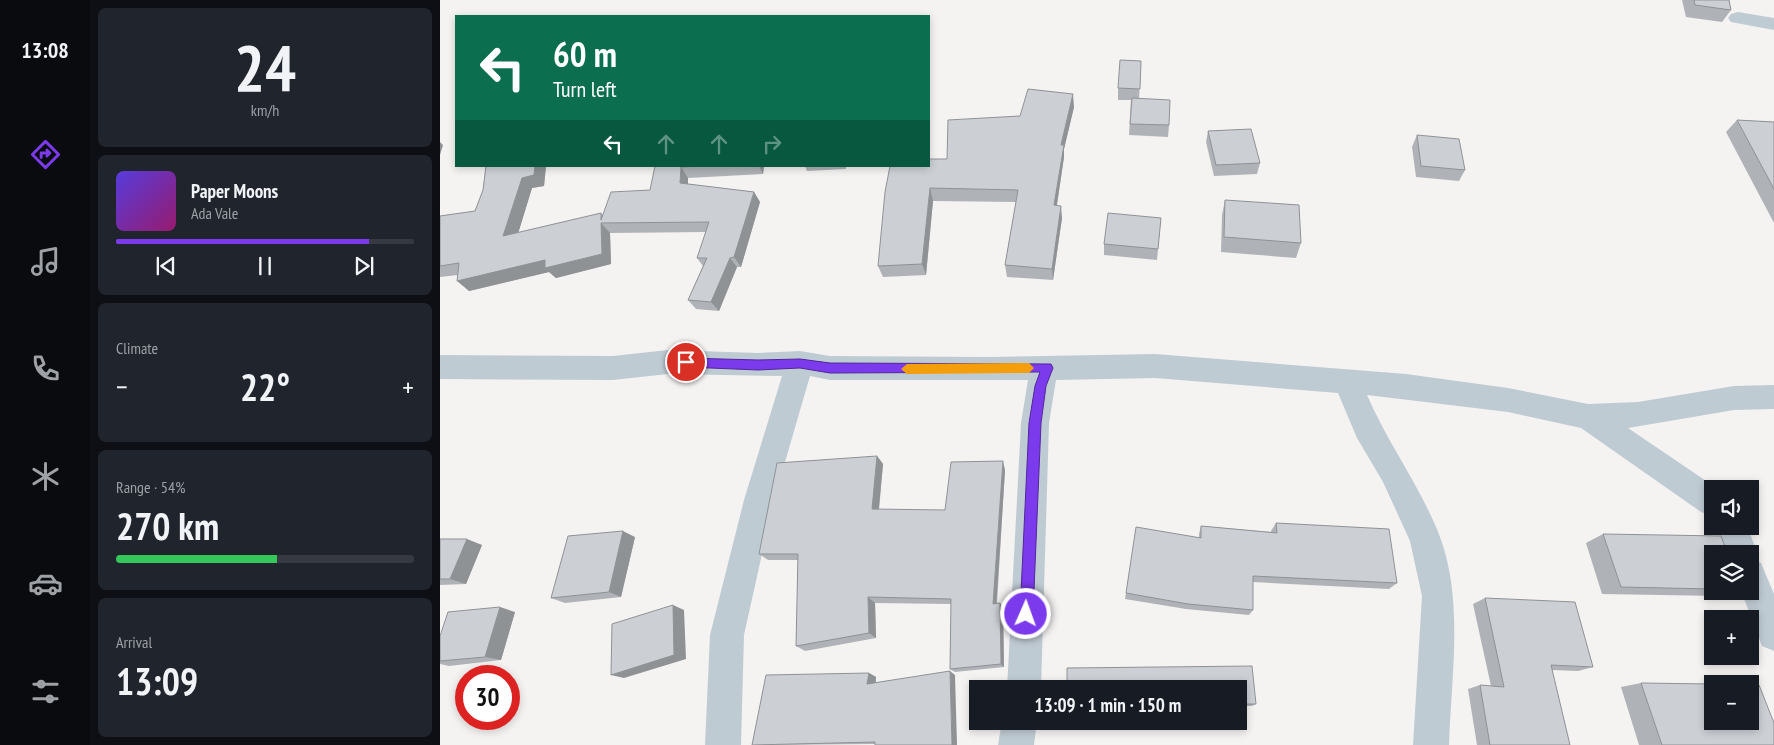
<!DOCTYPE html>
<html lang="en">
<head>
<meta charset="utf-8">
<style>
	:root { --surface:#171b24; --page:#20242c; --text:#f1f3f6; --muted:#9ea1a6; --line:#363941; --accent:#7c3aed }
	body { margin:0; font-family:"PT Sans Narrow",sans-serif; background:var(--page); color:var(--text); height:100vh; display:flex; flex-direction:column; font-size:19px; white-space:nowrap }
	* { box-sizing:border-box; margin:0 }
	p { font-size:16px; color:var(--muted) }
	.icon { flex:none; width:28px; height:28px; fill:none; stroke:currentColor; stroke-width:2; stroke-linecap:round; stroke-linejoin:round }
	.map { position:relative; flex:1; overflow:hidden }
	.side { display:flex; flex-direction:column; gap:8px; padding:8px; background:#0d0f14; width:350px }
	.side>* { flex:none }
	.top-card { position:absolute; left:15px; top:15px; width:475px; height:152px; border-radius:0px; box-shadow:0 2px 8px #0003; background:#0b6e4f; color:#fff; overflow:hidden }
	.tools { position:absolute; left:1264px; top:480px; display:grid; gap:10px }
	.tools a { display:grid; place-items:center; width:55px; height:55px; border-radius:0px; background:var(--surface); box-shadow:0 2px 8px #0003; font-size:25px }
	.speed { position:absolute; left:15px; top:665px; display:flex; gap:10px; font-size:25px; font-weight:700; text-align:center }
	.speed>* { display:grid; place-content:center; width:65px; height:65px; border-radius:50%; background:var(--surface); box-shadow:0 2px 8px #0003; line-height:1 }
	.speed .limit { border:8px solid #d22; background:#fff; color:#111 }
	.pin { position:absolute; display:grid; place-items:center; width:42px; height:42px; color:#fff; margin:-21px; border:2px solid #fff; border-radius:50%; box-shadow:0 1px 5px #0007 }
	.me { position:absolute; width:55px; margin:-28px; rotate:2deg; stroke-linejoin:round; filter:drop-shadow(0 0 4px #0008) }
	.turn { display:flex; align-items:center; gap:18px; height:105px; padding:0 15px; font-size:22px }
	.turn .icon { width:65px; height:65px; stroke-width:2.5 }
	.turn b { display:block; font-size:35px; line-height:42px }
	.lanes { display:flex; align-items:center; height:48px; padding:0 15px; background:#0003; justify-content:center; gap:25px; direction:ltr }
	.lanes .off { opacity:.35 }
	.big { font-size:38px; font-weight:700; line-height:1.1 }
	.side .widget { flex:1; display:flex; flex-direction:column; justify-content:center; gap:8px; min-width:0; padding:0 18px; border-radius:8px; background:var(--page) }
	.side .dial { align-items:center; gap:0 }
	.dial b { font-size:65px; line-height:1 }
	.song { display:flex; align-items:center; gap:15px }
	.cover { width:60px; height:60px; border-radius:8px; background:linear-gradient(135deg,hsl(250 70% 55%),hsl(320 70% 35%)) }
	.played { height:5px; border-radius:2px; background:linear-gradient(90deg,var(--accent) 85%,var(--line) 85%) }
	.keys { display:flex; justify-content:space-around; direction:ltr }
	.heat { display:flex; justify-content:space-between; align-items:center; font-size:28px; direction:ltr }
	.charge { height:8px; border-radius:4px; background:linear-gradient(90deg,#34c759 54%,var(--line) 0) }
	.trip { position:absolute; left:529px; top:680px; width:278px; height:50px; border-radius:0px; background:var(--surface); box-shadow:0 2px 8px #0003; font-weight:700; line-height:50px; text-align:center }
	main { display:flex; flex:1; min-height:0 }
	.tabs { display:flex; flex-direction:column; width:90px; justify-content:space-around; align-items:center; background:#090b0e; color:var(--muted) }
	.tabs .icon { width:35px; height:35px }
	.tabs .active { color:var(--accent) }
	.tabs b { font-size:22px; color:var(--text) }
	.map>svg:first-child { display:block }
	.lines { fill:none; stroke-linecap:round; stroke-linejoin:round }
	.minor { fill:#bfcbd3; fill-rule:evenodd }
	.wall { fill:#afb3b7 }
	.shaded-wall { fill:#8f9295 }
	.building { fill:#ccd0d5; stroke:#8f9295 }
	.route { fill:#7c3aed; stroke:#51269a }
	.slow { fill:#f59e0b }
</style>
</head>
<body>
<main>
<nav class="tabs">
<b>13:08</b>
<svg class="icon active" aria-label="directions" viewBox="0 0 24 24"><path d="M12 3l9 9-9 9-9-9zM9 14v-3h6M13 9l2 2-2 2"/></svg>
<svg class="icon" aria-label="music" viewBox="0 0 24 24"><path d="M9 18V5l10-2v13"/><circle cx="6" cy="18" r="3"/><circle cx="16" cy="16" r="3"/></svg>
<svg class="icon" aria-label="phone" viewBox="0 0 24 24"><path d="M5 4h4l2 5-3 2q2 4 5 5l2-3 5 2v4C11 20 4 13 5 4z"/></svg>
<svg class="icon" aria-label="climate" viewBox="0 0 24 24"><path d="M12 3v18M4 7l16 10M4 17L20 7"/></svg>
<svg class="icon" aria-label="car" viewBox="0 0 24 24"><path d="M5 17H2v-5l4-1 3-4h7l3 4 3 1v5h-3M9 17h6M6 11h13"/><circle cx="7" cy="17" r="2"/><circle cx="17" cy="17" r="2"/></svg>
<svg class="icon" aria-label="filters" viewBox="0 0 24 24"><path d="M4 7h16M4 17h16"/><circle cx="9" cy="7" r="2"/><circle cx="15" cy="17" r="2"/></svg>
</nav>
<section class="side">
<div class="widget dial"><b>24</b><p>km/h</p></div>
<div class="widget">
<div class="song"><i class="cover"></i><div><b>Paper Moons</b><p>Ada Vale</p></div></div>
<div class="played"></div>
<div class="keys"><svg class="icon" aria-label="previous" viewBox="0 0 24 24"><path d="M18 5L8 12l10 7zM5 5v14"/></svg><svg class="icon" aria-label="pause" viewBox="0 0 24 24"><path d="M8 5v14M16 5v14"/></svg><svg class="icon" aria-label="next" viewBox="0 0 24 24"><path d="M6 5l10 7-10 7zM19 5v14"/></svg></div>
</div>
<div class="widget"><p>Climate</p>
<div class="heat"><a>−</a><b class="big">22°</b><a>+</a></div>
</div>
<div class="widget"><p>Range · 54%</p><b class="big">270 km</b><div class="charge"></div></div>
<div class="widget"><p>Arrival</p><b class="big">13:09</b></div>
</section>
<div class="map">
<svg width="1334" height="745" viewBox="0 0 1334 745">
	<rect width="100%" height="100%" fill="#f5f2f2"/>
	<g class="lines">
		<path class="minor" d="M1298,12L1334,18V30L1291,22L1288,18L1291,14Z
			M228,350L318,353L360,351L390,356L546,357L715,354L966,374L1068,388L1148,404L1198,402L1294,386L1334,385V409L1294,410L1188,428L1278,489H1272V516L1261,512L1141,428L1068,412L927,395C948,444 981,487 1000,537C1024,601 1011,678 1009,745H973L982,596L970,541L943,482L917,438L898,393L715,378L616,380L609,423L601,689H567L581,423L588,380H390L370,376L334,500L304,635L301,745H265L270,635L304,500L342,376L228,374L173,380L0,379V355L173,356Z
			M1276,526H1307L1318,554L1315,560L1321,563L1334,594V651L1322,646L1301,591H1310V554H1286Z
			M562,721H597L594,745H558Z"/>
	</g>
	<path class="wall" d="M1242,0H1289L1291,10L1282,22L1246,17Z
		M701,61L699,99L729,125L728,137L689,135L691,100H678V88Z
		M634,107L624,149V157L617,205L622,218L613,280L567,277L565,265L576,202L493,201L486,275L443,277L438,266L507,159L580,116Z
		M1297,120L1334,122V223L1286,132Z
		M768,131L820,163L817,174L774,176L766,142Z
		M977,135L1025,170L1019,181L976,177L972,147Z
		M46,166H106L104,186L92,188L78,233L161,213L163,215L210,190L215,166H324L323,174L248,178V184L314,192L320,202L301,267H297L279,311L256,309L248,300L263,266L257,258L266,232L170,233L171,264L116,278L109,272L29,291L18,275L0,277V216L35,211L43,190Z
		M365,166H406V169L367,171Z
		M785,200L861,243L856,258L781,252L782,215Z
		M721,218L717,260L664,255V244Z
		M437,456L443,464L439,510H505L565,470L557,604L563,609L564,667L515,672L510,669L511,604L435,603L436,638L365,651L356,646L358,560H328L319,554Z
		M836,523L957,583L949,589L813,582V610L809,615L746,609L685,599L686,593L759,538V534L761,526L831,532V531Z
		M1163,534L1272,554V591H1297L1280,596L1162,594L1146,543Z
		M195,537L181,597L125,603L111,598Z
		M0,539L42,545L26,584L0,585Z
		M1045,598L1153,667L1138,671L1112,670L1130,745H1037L1028,689L1040,685L1051,686L1033,604Z
		M75,612L61,660L9,666L0,664V636Z
		M429,673L436,677V683L515,675L435,744L312,745Z
		M1201,683L1334,745H1199L1181,687Z
		M798,689L816,704L812,706H798Z"/>
	<path class="shaded-wall" d="M633,94L634,107L624,149V157L615,217L614,205L621,145Z
		M0,142L3,145L0,155Z
		M95,166H106L104,186L92,188L74,247L63,236L82,178Z
		M319,166H324L323,174Z
		M241,167L248,178V193L240,183Z
		M490,188L493,201L486,275L482,264Z
		M314,192L320,202L301,267L294,257Z
		M621,206L622,218L613,280L612,269Z
		M161,223L170,233L171,264L116,278L109,272L29,291L17,281Z
		M290,258L297,267L279,311L271,302Z
		M437,456L443,464L438,517L432,509Z
		M563,461L565,470L556,609L553,604Z
		M183,531L195,537L181,597L169,592Z
		M27,539L42,545L26,584L10,579Z
		M428,597L435,603L436,638L429,633Z
		M560,603L563,609L564,667L561,664Z
		M233,605L244,610L246,659L184,678L171,675Z
		M60,607L75,612L61,660L45,657Z
		M510,671L515,675L517,745H512Z
		M429,673L436,677L435,688L427,684Z"/>
	<path class="building" d="M1254,0H1289L1291,10L1255,5Z
		M680,60L701,61L700,89L678,88Z
		M588,89L633,94L621,145H624L614,205L621,206L612,269L565,265L578,190L490,188L482,264L438,266L445,192L450,166H489V159H507L508,120L580,116Z
		M692,98L730,100L729,125L690,124Z
		M1297,120L1334,122V189Z
		M811,129L820,163L776,165L768,131Z
		M977,135L1019,139L1025,170L981,166Z
		M46,166H95L94,175L82,178L63,236L161,213V220L171,192L210,190L215,166H262L241,167L240,183L314,192L294,257L290,258L271,302L248,300L267,258H257L269,222L161,223L162,254L105,268V260L17,281L19,263L0,266V216L35,211L43,190Z
		M785,200L859,205L861,243L784,237Z
		M668,213L721,218L718,249L664,244Z
		M437,456L432,509L505,510L511,462L563,461L553,604L560,603L561,664L510,669L511,599L428,597L429,633L356,646L358,554H319L337,463Z
		M836,523L949,529L957,583L813,576V610L748,604L686,593L696,527L761,538V526L837,533Z
		M183,531L169,592L111,598L128,536Z
		M1163,534L1281,536L1288,554H1272V589L1181,587Z
		M0,539H27L10,579H0Z
		M1045,598L1135,602L1153,667L1111,665L1130,745H1050L1040,685L1064,687Z
		M233,605L234,655L171,675L172,624Z
		M60,607L45,657L0,661V636L8,612Z
		M812,666L816,704H798V689H627V668Z
		M510,671L512,745H435V742L312,745L326,675L429,673L427,684Z
		M1201,683L1272,684V721H1310V685H1319L1334,723V745H1222Z"/>
	<path class="route" d="M246,358L318,360L360,359L390,363L611,364L613,368L606,386L601,423L593,614L591,619L586,621L582,619L580,614L589,423L595,386L600,372L390,373L360,368L318,370L246,367L241,362Z"/>
	<path class="slow" d="M589,363L594,368L589,373L467,374L461,369L467,364Z"/>
</svg>
<div class="tools">
<a><svg class="icon" aria-label="sound" viewBox="0 0 24 24"><path d="M4 9h4l5-4v14l-5-4H4zM17 9q2 3 0 6"/></svg></a>
<a><svg class="icon" aria-label="layers" viewBox="0 0 24 24"><path d="M12 4l9 5-9 5-9-5zM3 14l9 5 9-5"/></svg></a>
<a>+</a>
<a>−</a>
</div>
<div class="speed"><div class="limit">30</div></div>
<div class="pin" style="left:246px;top:362px;background:#d93025"><svg class="icon" aria-label="arrive" viewBox="0 0 24 24"><path d="M6 21V4h12l-3 4 3 4H6"/></svg></div>
<svg class="me" style="left:586px;top:614px" viewBox="-20 -20 40 40"><circle r="17" fill="#7c3aed" stroke="#fff" stroke-width="3"/><path d="M0-11L8 9 0 5-8 9z" fill="#fff"/></svg>
<div class="trip">13:09 · 1 min · 150 m</div>
<div class="top-card">
<div class="turn"><svg class="icon" aria-label="left" viewBox="0 0 24 24"><path d="M17 20v-9H6M10 6l-5 5 5 5"/></svg><div><b>60 m</b>Turn left</div></div>
<div class="lanes"><svg class="icon" aria-label="left" viewBox="0 0 24 24"><path d="M17 20v-9H6M10 6l-5 5 5 5"/></svg><svg class="icon off" aria-label="ahead" viewBox="0 0 24 24"><path d="M12 20V5M6 11l6-6 6 6"/></svg><svg class="icon off" aria-label="ahead" viewBox="0 0 24 24"><path d="M12 20V5M6 11l6-6 6 6"/></svg><svg class="icon off" aria-label="right" viewBox="0 0 24 24"><path d="M7 20v-9h11M14 6l5 5-5 5"/></svg></div>
</div>
</div>
</main>
</body>
</html>
